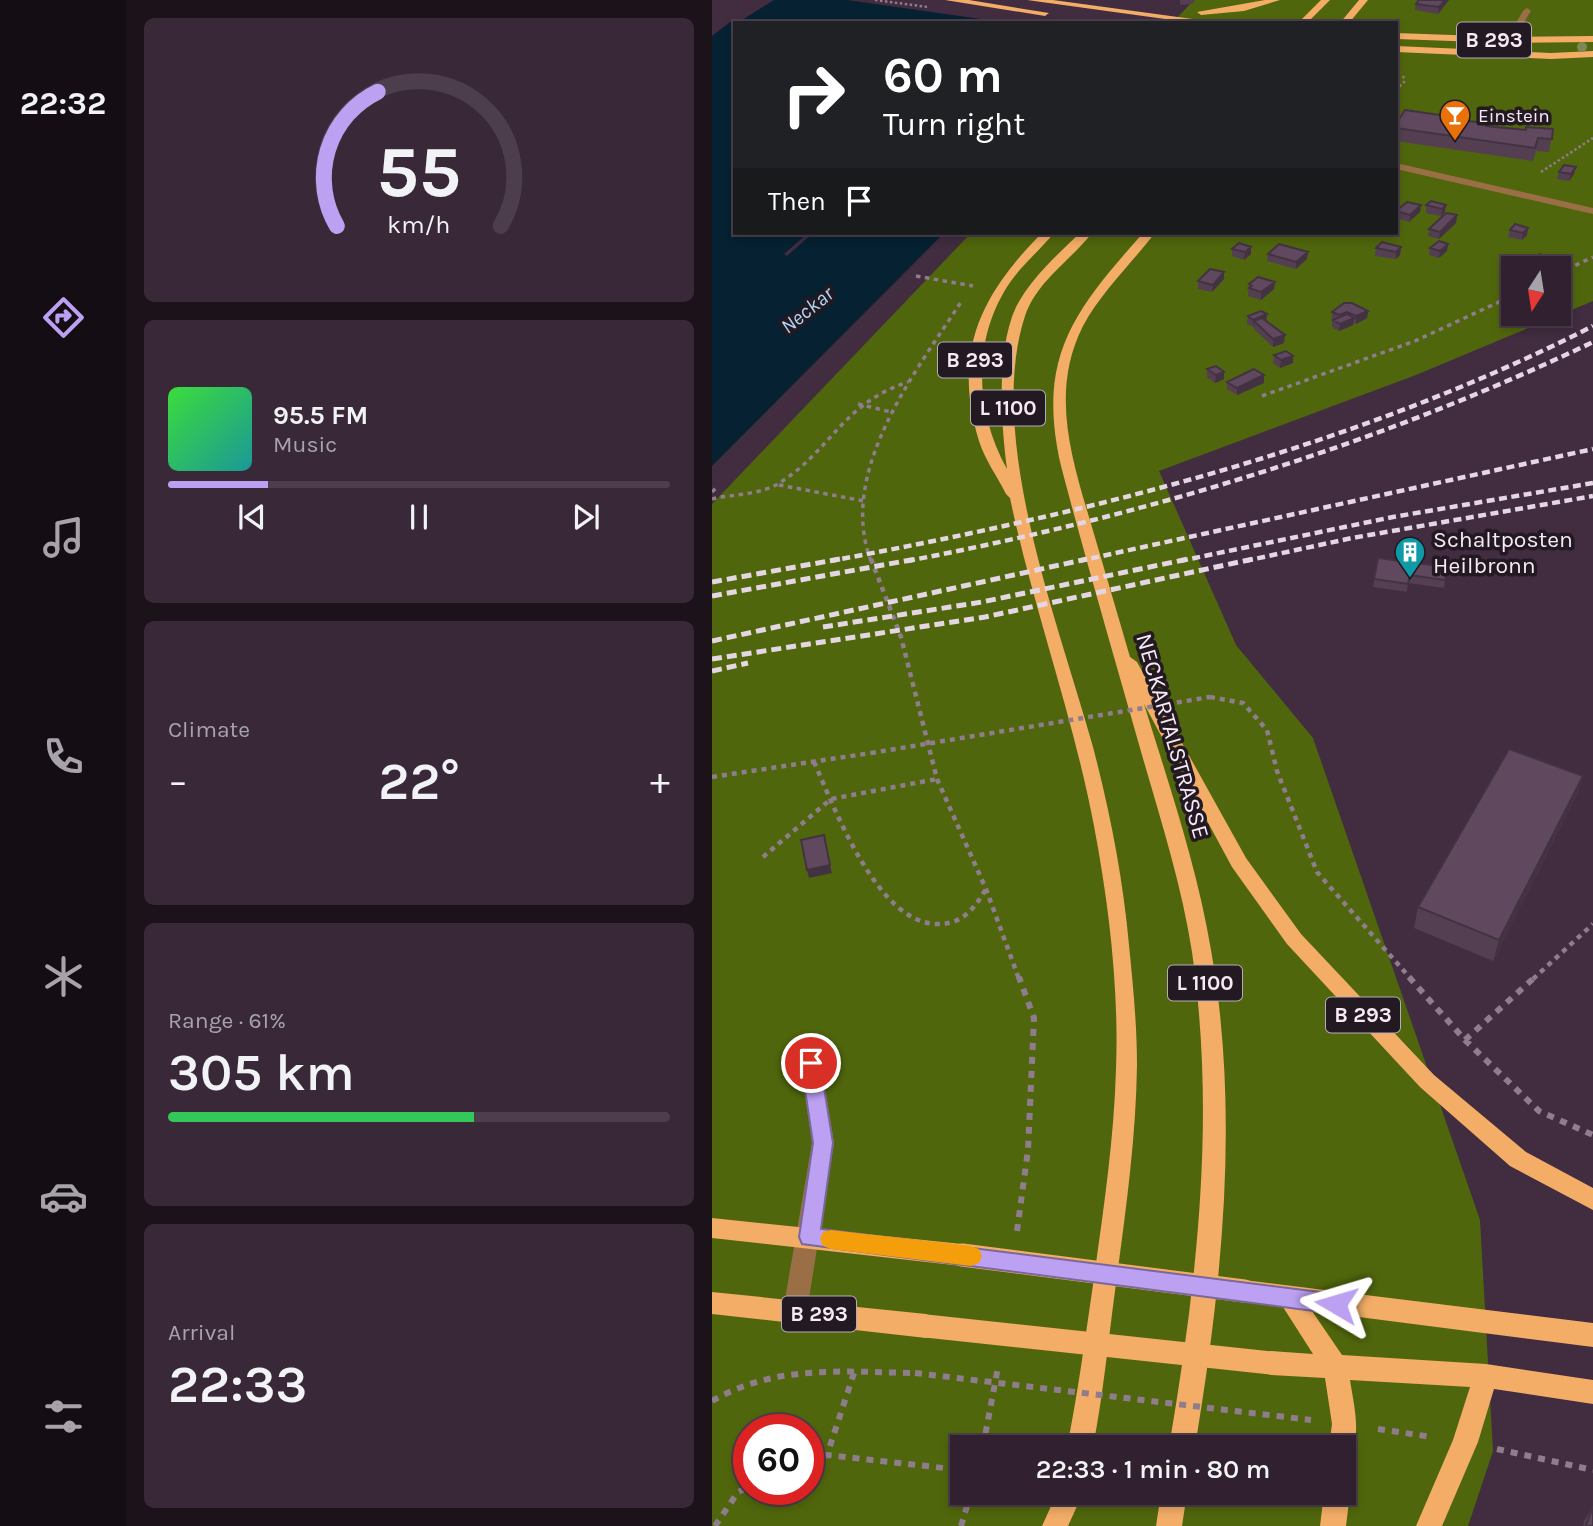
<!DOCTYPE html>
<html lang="en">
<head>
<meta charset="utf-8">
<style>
	:root { --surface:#312130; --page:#392938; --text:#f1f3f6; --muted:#a8a3ab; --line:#4c3e4c; --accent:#bca0f2 }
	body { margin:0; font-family:Karla,sans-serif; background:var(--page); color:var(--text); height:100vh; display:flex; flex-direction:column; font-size:26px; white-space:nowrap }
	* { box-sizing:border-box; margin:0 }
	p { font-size:23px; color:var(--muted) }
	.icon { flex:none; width:38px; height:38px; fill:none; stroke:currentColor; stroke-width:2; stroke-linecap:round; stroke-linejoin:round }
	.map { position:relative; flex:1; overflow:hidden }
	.drawer { display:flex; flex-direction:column; gap:18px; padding:18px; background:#1b121a; width:586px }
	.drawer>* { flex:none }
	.guide { position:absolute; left:21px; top:21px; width:665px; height:214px; border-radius:0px; box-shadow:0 4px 10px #0003,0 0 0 2px var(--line); background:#202124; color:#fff; overflow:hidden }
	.needle { width:46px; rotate:192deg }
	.tools { position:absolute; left:789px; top:256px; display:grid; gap:14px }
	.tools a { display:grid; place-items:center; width:70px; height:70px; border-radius:0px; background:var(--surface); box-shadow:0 4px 10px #0003,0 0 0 2px var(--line); font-size:35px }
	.speed { position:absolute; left:21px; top:1414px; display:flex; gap:14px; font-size:35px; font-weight:700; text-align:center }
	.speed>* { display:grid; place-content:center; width:91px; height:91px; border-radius:50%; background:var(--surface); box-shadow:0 4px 10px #0003,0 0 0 2px var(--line); line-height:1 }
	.speed .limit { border:10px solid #d22; background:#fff; color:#111 }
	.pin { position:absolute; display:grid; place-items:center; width:60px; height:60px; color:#fff; margin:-30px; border:4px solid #fff; border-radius:50%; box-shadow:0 2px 7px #0007 }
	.me { position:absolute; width:77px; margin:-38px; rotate:277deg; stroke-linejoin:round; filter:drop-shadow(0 0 5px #0008) }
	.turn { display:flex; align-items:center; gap:24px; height:147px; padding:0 35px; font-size:32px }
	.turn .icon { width:91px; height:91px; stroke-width:2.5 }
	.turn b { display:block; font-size:49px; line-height:60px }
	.then { display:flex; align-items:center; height:66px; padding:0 35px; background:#0003; gap:14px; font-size:26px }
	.big { font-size:52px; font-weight:600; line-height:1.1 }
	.drawer .tile { flex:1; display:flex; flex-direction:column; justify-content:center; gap:10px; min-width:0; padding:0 24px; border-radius:10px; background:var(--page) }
	.drawer .dial { align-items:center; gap:0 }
	.dial svg { height:182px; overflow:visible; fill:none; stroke:var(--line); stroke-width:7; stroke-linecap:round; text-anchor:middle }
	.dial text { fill:var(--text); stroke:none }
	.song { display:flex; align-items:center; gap:21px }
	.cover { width:84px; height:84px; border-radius:10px; background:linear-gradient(135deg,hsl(120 70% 55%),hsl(180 70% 35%)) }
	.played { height:7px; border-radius:4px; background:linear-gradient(90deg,var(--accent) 20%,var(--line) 20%) }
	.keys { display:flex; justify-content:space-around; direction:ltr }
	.heat { display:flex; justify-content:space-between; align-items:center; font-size:38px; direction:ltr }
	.charge { height:10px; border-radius:5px; background:linear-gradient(90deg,#34c759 61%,var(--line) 0) }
	.trip { position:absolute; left:238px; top:1435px; width:406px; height:70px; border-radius:0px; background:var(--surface); box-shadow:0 4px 10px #0003,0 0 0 2px var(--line); font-weight:600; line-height:70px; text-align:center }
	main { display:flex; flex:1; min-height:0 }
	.menu { display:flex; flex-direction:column; width:126px; justify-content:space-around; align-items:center; background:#140d13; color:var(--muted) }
	.menu .icon { width:49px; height:49px }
	.menu .on { color:var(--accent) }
	.menu b { font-size:32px; color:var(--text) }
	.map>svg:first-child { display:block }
	.green { fill:#50660c; fill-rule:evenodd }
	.water { fill:#052132 }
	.pier { fill:#412c40 }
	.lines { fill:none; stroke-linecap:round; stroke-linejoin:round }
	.path-far3 { stroke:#8f7d8e; stroke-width:2.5; stroke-dasharray:2.5 2.5; stroke-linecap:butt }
	.path-far2 { stroke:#8f7d8e; stroke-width:3.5; stroke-dasharray:4.5 4.5; stroke-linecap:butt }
	.path-far1 { stroke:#8f7d8e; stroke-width:4.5; stroke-dasharray:5 5; stroke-linecap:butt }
	.path { stroke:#8f7d8e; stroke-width:6; stroke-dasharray:7 7; stroke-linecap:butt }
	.minor { fill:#9a6f45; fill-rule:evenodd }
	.major { fill:#f3ad67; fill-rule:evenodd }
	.rail-far1 { stroke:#e5d6e4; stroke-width:4.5; stroke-dasharray:8 4.5; stroke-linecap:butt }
	.rail { stroke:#e5d6e4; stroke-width:5; stroke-dasharray:10 5; stroke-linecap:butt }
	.path-bridge-far1 { stroke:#8f7d8e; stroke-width:4.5; stroke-dasharray:5 5; stroke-linecap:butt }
	.path-bridge { stroke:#8f7d8e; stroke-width:6; stroke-dasharray:7 7; stroke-linecap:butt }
	.major-bridge { stroke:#f3ad67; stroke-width:23 }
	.tree { fill:#7f8752 }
	.wall { fill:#533f51 }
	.shaded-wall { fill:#433342 }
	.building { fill:#60495e; stroke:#433342; stroke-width:2 }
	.route { fill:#bca0f2; stroke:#7a689d; stroke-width:2 }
	.slow { fill:#f59e0b }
	.labels { text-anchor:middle; stroke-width:7; stroke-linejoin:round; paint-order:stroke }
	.far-poi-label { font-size:19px; fill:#f7e9f6; stroke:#221922; text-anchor:start }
	.shield { fill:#221922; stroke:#b7abb6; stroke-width:2 }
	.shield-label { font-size:21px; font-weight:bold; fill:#f7e9f6 }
	.far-water-label { font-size:21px; font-style:italic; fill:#afd7f4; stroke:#221922 }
	.poi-label { font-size:23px; fill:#f7e9f6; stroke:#221922; text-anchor:start }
	.street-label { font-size:23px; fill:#f7e9f6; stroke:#221922 }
</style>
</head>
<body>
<main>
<nav class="menu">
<b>22:32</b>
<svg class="icon on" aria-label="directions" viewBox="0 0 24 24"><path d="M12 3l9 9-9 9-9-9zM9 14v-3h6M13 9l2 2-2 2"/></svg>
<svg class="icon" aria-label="music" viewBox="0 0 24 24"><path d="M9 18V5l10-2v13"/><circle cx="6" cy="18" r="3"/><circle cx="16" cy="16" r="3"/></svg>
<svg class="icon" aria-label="phone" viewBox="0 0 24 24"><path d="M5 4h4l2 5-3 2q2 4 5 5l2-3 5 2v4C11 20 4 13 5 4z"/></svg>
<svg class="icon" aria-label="climate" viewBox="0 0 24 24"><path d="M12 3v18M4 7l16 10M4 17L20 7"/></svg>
<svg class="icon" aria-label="car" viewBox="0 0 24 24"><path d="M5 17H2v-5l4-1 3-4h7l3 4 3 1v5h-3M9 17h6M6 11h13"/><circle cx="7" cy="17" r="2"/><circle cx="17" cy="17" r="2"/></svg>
<svg class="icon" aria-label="filters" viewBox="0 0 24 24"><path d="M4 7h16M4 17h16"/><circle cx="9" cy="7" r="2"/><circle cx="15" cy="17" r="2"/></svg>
</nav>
<section class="drawer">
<div class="tile dial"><svg viewBox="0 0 100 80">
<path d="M14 69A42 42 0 1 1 86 69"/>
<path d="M14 69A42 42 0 0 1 32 10" stroke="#bca0f2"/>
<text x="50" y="56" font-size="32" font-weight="700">55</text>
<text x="50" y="72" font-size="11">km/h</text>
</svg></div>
<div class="tile">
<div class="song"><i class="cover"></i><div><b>95.5 FM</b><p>Music</p></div></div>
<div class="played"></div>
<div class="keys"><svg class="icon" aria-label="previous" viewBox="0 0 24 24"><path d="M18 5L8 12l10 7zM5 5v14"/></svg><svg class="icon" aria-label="pause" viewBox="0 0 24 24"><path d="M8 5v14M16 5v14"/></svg><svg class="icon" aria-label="next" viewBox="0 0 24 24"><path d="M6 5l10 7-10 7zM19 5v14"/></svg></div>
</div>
<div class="tile"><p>Climate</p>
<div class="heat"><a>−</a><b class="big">22°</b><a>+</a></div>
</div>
<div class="tile"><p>Range · 61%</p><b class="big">305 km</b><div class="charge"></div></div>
<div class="tile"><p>Arrival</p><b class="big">22:33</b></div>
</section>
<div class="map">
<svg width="881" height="1526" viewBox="0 0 881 1526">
	<rect width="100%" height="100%" fill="#412c40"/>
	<path class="green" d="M482,0H881V301L704,375L447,471L524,645L601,738L768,1220L781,1451L756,1526H0V504L259,233H684V23H460ZM802,268H847V313H802ZM37,1430H96V1489H37ZM250,1447H632V1493H250Z"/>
	<path class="water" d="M62,0H347L324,23H23V233H96L72,254L75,256L101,233H232L0,466V36L22,19L27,22Z"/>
	<path class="pier" d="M135,0H351L329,23H297Z
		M358,0H404L465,3L446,23H334Z"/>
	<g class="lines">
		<path class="path-far3" d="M163,0L216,7
			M684,90L692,82L691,74
			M829,172L881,138"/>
		<path class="path-far2" d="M847,273L881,257
			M204,276L261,286
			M550,396L703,341L802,295
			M146,404L179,412
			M67,485L152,501
			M0,492L5,487
			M0,499C21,494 50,495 69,482C120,449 131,403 196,382
			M159,561C125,472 203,373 249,302"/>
		<path class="path-far1" d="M159,559L189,637L225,779L274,889L307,979
			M498,697L531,703L555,730L565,771L605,872L699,979
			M102,762C123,809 165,922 224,924C250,925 262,909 274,889
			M0,777L159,753
			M51,857L119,799L225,779
			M821,979L881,924"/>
		<path class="path" d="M697,977L753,1040L827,1111L881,1135
			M753,1040L823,977
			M305,1231L316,1150L322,1018L307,977
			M142,1373L115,1455L250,1470
			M0,1401C64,1364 132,1372 203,1373
			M565,1416L599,1420
			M666,1429L720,1437
			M271,1447L286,1367
			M785,1449L881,1470
			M96,1463L115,1455
			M3,1526L26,1492L37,1487
			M249,1526L259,1493"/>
		<path class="minor" d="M815,8L819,11L801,40L793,42L811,11Z
			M684,163L881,208V214L684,169Z
			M99,1054L106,1057L109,1063L122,1143L95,1311L91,1319L83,1322L75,1319L71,1311L100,1143L89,1063L92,1057Z"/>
		<path class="major" d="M233,0H257L337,13L333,16Z
			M315,0H341L510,23H482Z
			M553,0H568L532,11L489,15L485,12Z
			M609,0H618L595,23H586Z
			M647,0H656L637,23H628Z
			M684,33L796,37L881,36V42L796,43L684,39Z
			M684,46L839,53L881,51V57L839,59L684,52Z
			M330,233H342C328,250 312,263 299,281C260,337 262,410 295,469C289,423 284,350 304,307C319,278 345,255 368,233H380C358,261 325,281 313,316C273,438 348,627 381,747C398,812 411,878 417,945C421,985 425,1025 425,1065C424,1141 413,1216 403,1291C396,1343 391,1396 381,1447H355C366,1393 373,1339 381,1285C391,1213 402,1141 404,1069C407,989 397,905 382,826C361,715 321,608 298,498L294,494C285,476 273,460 267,441C240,353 268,295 330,233Z
			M431,233H443C419,264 390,291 371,326C336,395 362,465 382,534C394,575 406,616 418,657L425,662L534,858L589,934L722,1075L814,1152L881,1188V1210L798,1166L708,1087L575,944L520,867L432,704C457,785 485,866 499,950C528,1115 510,1284 483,1447H457C485,1282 504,1118 480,952C470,887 450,824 432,762C404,663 375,565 349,466C324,357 362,311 431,233Z
			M0,1218L250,1244L258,1247L262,1255L258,1263L250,1266L0,1238Z
			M532,1280L881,1323V1347L600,1311L630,1355L774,1364L881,1380V1404L782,1389L766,1442L730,1526H704L741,1440L758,1387L638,1380C642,1406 649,1431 639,1456L632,1459V1447H617L620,1424L613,1378L559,1375L550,1371L547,1363L550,1355L559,1351L601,1354L571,1307L524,1299L520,1291L524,1283Z
			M0,1292L214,1314L222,1318L226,1326L222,1334L214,1338L0,1314Z
			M632,1483L638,1493L634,1526H608L612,1493H632Z
			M345,1493H371L356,1526H330Z
			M449,1493H475L470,1526H444Z"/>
		<path class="rail-far1" d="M118,561C379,513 644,447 881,326
			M195,561C432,516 663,446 881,342
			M367,561L881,449
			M468,561L681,517L881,483
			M533,561L640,538L881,496"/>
		<path class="rail" d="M0,582L128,559
			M0,596L204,559
			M111,627L270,602L476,559
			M0,641L375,559
			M0,659L273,617L541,559
			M0,671L36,663"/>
		<path class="path-bridge-far1" d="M159,753L498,697"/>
		<path class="path-bridge" d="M203,1373L565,1416"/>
		<path class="major-bridge" d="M250,1255L532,1291
			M214,1326L559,1363"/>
	</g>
	<circle class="tree" cx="870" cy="47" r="5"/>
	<path class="wall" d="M468,0H483L480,4L468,5Z
		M707,0H737L726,14L703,10L704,4Z
		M756,119V121L774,126L813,130L814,127L841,129L837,152L824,151L821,161L684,141V124Z
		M847,172L862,174L857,181L845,179Z
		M719,201L733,212L729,216L714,213V205Z
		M709,205L708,212L697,222L684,218V211Z
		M745,215L744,223L727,239L716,236L717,229Z
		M816,228L815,235L810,240L796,237L798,230Z
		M736,244L735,251L727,258L717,255L718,248Z
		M689,247L688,255L684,259L663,256L664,248Z
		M520,249L539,254L532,260L520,256Z
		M556,254L595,259L584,269L555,261Z
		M512,272V279L500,292L486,289V281Z
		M537,284L562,289L549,300L536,296Z
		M656,311L655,318L644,324L642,323L641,325L627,331L620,327V312Z
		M555,314L554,321L572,343L561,347L542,329V326L541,327L535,324L536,316Z
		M562,355L581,363L568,368L561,363Z
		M495,369L512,379L503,383L495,377Z
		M552,375V383L525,395L515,389V382Z
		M666,558L735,567L732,588L696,583L695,592L661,587Z
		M871,776L864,797L781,961L702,928L706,907Z
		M881,1506V1526H871L872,1521Z"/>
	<path class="shaded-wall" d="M733,0H737L726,14L727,7Z
		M864,167L862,174L857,181L859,174Z
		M709,205L708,212L697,222L698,215Z
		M734,205L733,212L729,216L730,209Z
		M745,215L744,223L727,239L728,232Z
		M816,228L815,235L810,240L811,233Z
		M736,244L735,251L727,258L728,251Z
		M539,247V254L532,260L533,252Z
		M689,247L688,255L684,259V252Z
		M596,252L595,259L584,269V262Z
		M839,259L838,266L835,268H826Z
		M512,272V279L500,292L501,285Z
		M563,282L562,289L549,300V292Z
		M656,311L655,318L644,324V316Z
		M555,314L554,322L542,321V326L541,327V320Z
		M642,318L641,325L627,331L628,324Z
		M573,335L572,343L561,347V339Z
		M581,356V363L568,368L569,360Z
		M512,372V379L503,383L504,375Z
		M552,375V383L525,395V388Z
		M871,776L864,797L781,961L787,940Z
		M118,865L120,873L97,878L95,870Z"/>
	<path class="building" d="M707,0H733L727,7L704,4Z
		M693,110L756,119L755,121L774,123V126L814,130V127L841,129L840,139L826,138L823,148L684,128V124Z
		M852,165L864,167L859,174L847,172Z
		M719,201L734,205L730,209L714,205Z
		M695,202L709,205L698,215L684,211Z
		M734,213L745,215L728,232L717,229Z
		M803,224L816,228L811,233L798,230Z
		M727,241L736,244L728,251L718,248Z
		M670,242L689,247L684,252L664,248Z
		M527,243L539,247L533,252L520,249Z
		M567,244L596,252L584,262L556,254Z
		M828,254L839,259L826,268H815L808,265Z
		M498,269L512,272L501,285L486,281Z
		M546,277L563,282L549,292L537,288L540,286L537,284Z
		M632,303H640L656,311L644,316L635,312L627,315L620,312Z
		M549,311L555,314L541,320L536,316Z
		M635,314L642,318L628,324L621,320Z
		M550,318L573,335L561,339L542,321Z
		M574,351L581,356L569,360L562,355Z
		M504,366L512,372L504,375L495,369Z
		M542,369L552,375L525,388L515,382Z
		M666,558L735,567L733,580L698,575L696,584L662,579Z
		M797,749L871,776L787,940L706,907Z
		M112,835L118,865L95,870L89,840Z
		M881,1506V1526H874Z"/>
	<path class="route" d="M99,1055L106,1057L108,1063L121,1143L109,1229L624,1294L631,1297L634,1304L631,1311L624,1314L90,1244L87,1237L101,1143L89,1063L92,1057Z"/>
	<path class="slow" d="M119,1230L259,1246L267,1249L270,1256L267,1263L259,1266L119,1249L111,1246L108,1239L111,1232Z"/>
	<defs>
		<g id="bar-pin" transform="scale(1.575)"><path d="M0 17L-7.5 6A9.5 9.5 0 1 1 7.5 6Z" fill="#e8710a" stroke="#221922"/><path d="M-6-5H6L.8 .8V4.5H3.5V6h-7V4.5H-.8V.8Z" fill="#fff"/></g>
		<g id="building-pin" transform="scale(1.575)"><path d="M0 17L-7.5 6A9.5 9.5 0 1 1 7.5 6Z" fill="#0f9aa8" stroke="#221922"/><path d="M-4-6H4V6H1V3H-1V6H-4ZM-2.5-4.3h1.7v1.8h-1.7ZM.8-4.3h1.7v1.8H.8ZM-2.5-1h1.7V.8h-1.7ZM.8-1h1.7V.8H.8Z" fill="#fff"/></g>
	</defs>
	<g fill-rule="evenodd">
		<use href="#bar-pin" x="743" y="115"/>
		<use href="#building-pin" x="698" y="552"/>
	</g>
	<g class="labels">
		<g class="far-poi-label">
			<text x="766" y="122">Einstein</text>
		</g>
		<g class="shield">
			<rect x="745" y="22.5" width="74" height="35" rx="5"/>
			<rect x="226" y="342.5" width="74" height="35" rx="5"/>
			<rect x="259" y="390.5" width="74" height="35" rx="5"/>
			<rect x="456" y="965.5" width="74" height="35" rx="5"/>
			<rect x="614" y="997.5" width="74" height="35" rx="5"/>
			<rect x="70" y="1296.5" width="74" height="35" rx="5"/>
		</g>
		<g class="shield-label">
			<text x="782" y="47">B 293</text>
			<text x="263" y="367">B 293</text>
			<text x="296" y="415">L 1100</text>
			<text x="493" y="990">L 1100</text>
			<text x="651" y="1022">B 293</text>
			<text x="107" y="1321">B 293</text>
		</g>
		<g class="far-water-label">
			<text transform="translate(95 310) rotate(-39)" y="7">Neckar</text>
		</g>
		<g class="poi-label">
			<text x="721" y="547">Schaltposten<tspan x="721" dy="26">Heilbronn</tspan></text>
		</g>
		<g class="street-label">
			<text transform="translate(461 736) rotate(74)" y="8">NECKARTALSTRASSE</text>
		</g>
	</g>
</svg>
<div class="tools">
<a><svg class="needle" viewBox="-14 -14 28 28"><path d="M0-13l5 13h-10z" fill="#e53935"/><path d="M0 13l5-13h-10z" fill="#a8a3ab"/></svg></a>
</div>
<div class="speed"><div class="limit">60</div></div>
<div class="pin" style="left:99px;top:1063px;background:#d93025"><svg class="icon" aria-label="arrive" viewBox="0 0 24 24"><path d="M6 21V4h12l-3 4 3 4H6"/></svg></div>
<svg class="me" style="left:624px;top:1304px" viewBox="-20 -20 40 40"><path d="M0-17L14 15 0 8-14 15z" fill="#bca0f2" stroke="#fff" stroke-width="4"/></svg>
<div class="trip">22:33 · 1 min · 80 m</div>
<div class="guide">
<div class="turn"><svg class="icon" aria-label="right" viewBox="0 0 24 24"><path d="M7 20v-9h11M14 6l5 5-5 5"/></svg><div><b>60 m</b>Turn right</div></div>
<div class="then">Then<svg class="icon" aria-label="arrive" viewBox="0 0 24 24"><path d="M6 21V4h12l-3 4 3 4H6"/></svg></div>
</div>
</div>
</main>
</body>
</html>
